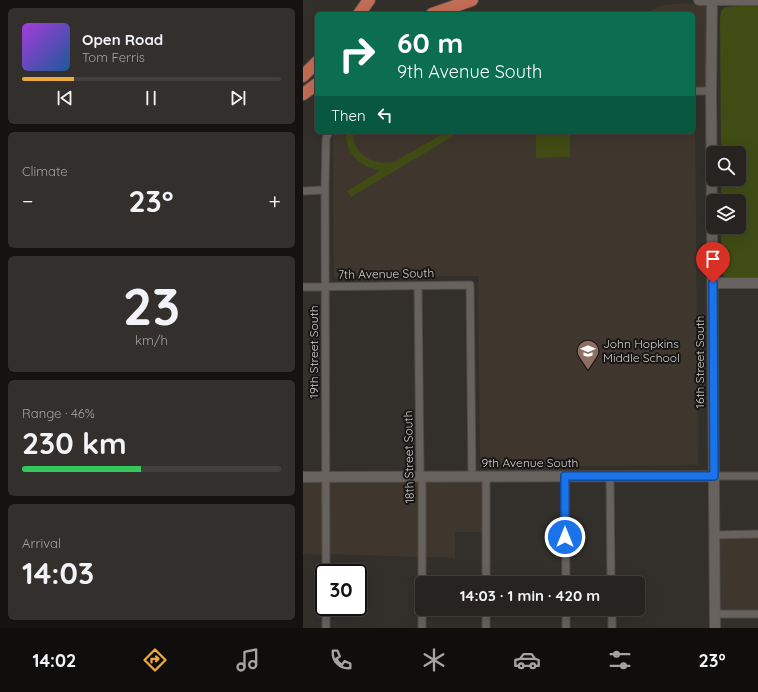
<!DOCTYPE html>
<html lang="en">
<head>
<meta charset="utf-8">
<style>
	:root { --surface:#262320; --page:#322f2d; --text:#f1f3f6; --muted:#a4a4a5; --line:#42403e; --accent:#ebaa39 }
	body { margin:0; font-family:Quicksand,sans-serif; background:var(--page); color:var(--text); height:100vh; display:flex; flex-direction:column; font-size:15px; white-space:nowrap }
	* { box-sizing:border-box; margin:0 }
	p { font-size:13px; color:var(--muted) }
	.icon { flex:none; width:22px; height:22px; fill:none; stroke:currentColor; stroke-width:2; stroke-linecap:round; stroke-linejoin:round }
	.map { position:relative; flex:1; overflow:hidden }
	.side { display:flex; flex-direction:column; gap:8px; padding:8px; background:#151312; width:303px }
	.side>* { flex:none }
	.top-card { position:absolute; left:12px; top:12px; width:380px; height:122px; border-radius:6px; box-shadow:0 4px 16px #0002,0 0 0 1px var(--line); background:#0b6e4f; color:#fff; overflow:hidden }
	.fabs { position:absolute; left:403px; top:146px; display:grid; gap:8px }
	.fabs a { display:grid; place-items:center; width:40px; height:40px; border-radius:6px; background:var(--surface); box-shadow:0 4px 16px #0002,0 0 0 1px var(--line); font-size:20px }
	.speed { position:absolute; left:12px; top:564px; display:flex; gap:8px; font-size:20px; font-weight:700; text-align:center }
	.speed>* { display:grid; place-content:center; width:52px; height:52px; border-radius:50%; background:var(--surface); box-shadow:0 4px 16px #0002,0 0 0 1px var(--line); line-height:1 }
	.speed .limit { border:2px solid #111; border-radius:6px; background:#fff; color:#111 }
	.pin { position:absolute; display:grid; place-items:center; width:34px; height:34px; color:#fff; margin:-41px -17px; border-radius:50% 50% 50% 0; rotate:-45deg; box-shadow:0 0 4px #0007 }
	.pin .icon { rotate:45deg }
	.me { position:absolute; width:44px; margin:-22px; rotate:0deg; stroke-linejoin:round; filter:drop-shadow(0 0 3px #0008) }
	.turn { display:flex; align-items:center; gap:14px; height:84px; padding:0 16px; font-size:18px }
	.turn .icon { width:52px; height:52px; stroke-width:2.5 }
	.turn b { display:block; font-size:28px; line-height:34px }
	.then { display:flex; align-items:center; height:38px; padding:0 16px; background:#0003; gap:8px; font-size:15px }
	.big { font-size:30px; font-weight:700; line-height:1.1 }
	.side .widget { flex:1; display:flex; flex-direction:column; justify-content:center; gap:6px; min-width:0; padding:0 14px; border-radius:6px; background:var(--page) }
	.side .dial { align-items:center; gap:0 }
	.dial b { font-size:52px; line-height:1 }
	.song { display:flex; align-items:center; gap:12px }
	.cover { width:48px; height:48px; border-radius:6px; background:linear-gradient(135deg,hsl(280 70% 55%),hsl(210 70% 35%)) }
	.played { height:4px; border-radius:2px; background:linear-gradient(90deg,var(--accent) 20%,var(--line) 20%) }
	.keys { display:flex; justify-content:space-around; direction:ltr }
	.heat { display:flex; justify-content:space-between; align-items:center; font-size:22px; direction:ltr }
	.charge { height:6px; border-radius:3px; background:linear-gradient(90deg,#34c759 46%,var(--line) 0) }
	.trip { position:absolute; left:112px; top:576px; width:230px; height:40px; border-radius:6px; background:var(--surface); box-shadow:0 4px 16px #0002,0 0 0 1px var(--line); font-weight:700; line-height:40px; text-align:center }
	.menu { display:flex; height:64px; justify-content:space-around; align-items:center; background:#0f0e0d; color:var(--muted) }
	.menu .icon { width:28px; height:28px }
	.menu .current { color:var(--accent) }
	.menu b { font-size:18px; color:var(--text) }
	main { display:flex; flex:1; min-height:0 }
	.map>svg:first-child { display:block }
	.built { fill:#3f362d }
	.green { fill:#404c14 }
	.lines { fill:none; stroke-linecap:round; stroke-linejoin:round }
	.street-casing { stroke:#4f4b47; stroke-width:9 }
	.secondary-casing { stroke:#4f4b47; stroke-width:12 }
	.highway-casing { stroke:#4f4b47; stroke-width:14 }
	.street { stroke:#67625d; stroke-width:7 }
	.secondary { stroke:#67625d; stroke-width:10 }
	.highway { stroke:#c26d56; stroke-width:12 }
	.route-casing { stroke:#114b97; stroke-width:10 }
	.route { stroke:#1a73e8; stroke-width:7 }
	.labels { text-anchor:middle; stroke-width:4; stroke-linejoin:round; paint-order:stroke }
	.street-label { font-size:12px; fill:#d4d1ce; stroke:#191715 }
	.poi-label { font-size:12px; fill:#d4d1ce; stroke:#191715; text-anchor:start }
</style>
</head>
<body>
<main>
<section class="side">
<div class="widget">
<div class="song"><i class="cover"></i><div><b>Open Road</b><p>Tom Ferris</p></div></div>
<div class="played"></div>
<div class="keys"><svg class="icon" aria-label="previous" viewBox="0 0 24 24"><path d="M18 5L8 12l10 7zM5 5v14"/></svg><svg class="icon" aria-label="pause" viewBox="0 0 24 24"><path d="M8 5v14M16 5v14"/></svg><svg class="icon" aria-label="next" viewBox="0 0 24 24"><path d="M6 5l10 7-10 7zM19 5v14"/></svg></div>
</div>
<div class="widget"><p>Climate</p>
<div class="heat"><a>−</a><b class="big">23°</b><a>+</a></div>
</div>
<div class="widget dial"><b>23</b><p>km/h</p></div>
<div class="widget"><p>Range · 46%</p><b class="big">230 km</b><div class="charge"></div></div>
<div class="widget"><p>Arrival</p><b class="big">14:03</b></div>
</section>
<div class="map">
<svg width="455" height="628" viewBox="0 0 455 628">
	<rect width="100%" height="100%" fill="#332f2b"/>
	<path class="built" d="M384,3L405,4L404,87H390V14H339L360,5Z
		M390,102H392L395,465L177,467L175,276L31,277L30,132H390Z
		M19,480V554H0V481Z
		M26,480H115V557L26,554Z
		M122,480H180V532H152V558L122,557Z
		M418,538H455V611H418Z"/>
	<path class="green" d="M455,5V279H423L418,271V227H436V201H418V179H436V153H418L417,19L418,11L422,7Z
		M43,132H50C50,155 70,166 91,162L143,132H157L48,197L44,191L77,171C57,165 42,155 43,132Z
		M233,132H267V157L233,158Z"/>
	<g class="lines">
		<g class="street-casing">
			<path id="street" d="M390,91H408
				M0,191L22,190
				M115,286L117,472L119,482V628
				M0,287L167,285L169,476
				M183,476V583
				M262,476L263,583
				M307,476L308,583
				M411,476H455
				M412,535L455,534
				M23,573L22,190L23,138L26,132
				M23,607V628
				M183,609V628
				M263,609V628
				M309,609V628
				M412,614H455"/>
		</g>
		<g class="secondary-casing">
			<path id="secondary" d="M396,0H455
				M409,0L408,91L412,628
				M410,283H455
				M0,477L411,476"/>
		</g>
		<g class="highway-casing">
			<path id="highway" d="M56,14L66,0
				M129,14L169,0
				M0,76L14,62
				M0,94L14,84"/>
		</g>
		<use href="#street" class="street"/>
		<use href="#secondary" class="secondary"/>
		<use href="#highway" class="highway"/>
	</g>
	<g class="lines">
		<g class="route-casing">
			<path id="route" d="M262,537V476H411L410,283"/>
		</g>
		<use href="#route" class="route"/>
	</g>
	<defs>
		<g id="school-pin" transform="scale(1.15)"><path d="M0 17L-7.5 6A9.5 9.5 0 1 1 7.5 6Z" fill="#8d6e63" stroke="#191715"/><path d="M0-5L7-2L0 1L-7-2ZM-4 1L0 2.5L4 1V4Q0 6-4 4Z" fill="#fff"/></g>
	</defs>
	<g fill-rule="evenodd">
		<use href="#school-pin" x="285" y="351"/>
	</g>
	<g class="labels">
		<g class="street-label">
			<text transform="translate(83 274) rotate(-1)" y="4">7th Avenue South</text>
			<text transform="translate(11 352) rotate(-90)" y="4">19th Street South</text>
			<text transform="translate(397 362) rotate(-90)" y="4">16th Street South</text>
			<text transform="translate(106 457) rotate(-91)" y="4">18th Street South</text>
			<text x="227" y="467">9th Avenue South</text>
		</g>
		<g class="poi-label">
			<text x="300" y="348">John Hopkins<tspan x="300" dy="14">Middle School</tspan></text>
		</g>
	</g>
</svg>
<div class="fabs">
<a><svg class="icon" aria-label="search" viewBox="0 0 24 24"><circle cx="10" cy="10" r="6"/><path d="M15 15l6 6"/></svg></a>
<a><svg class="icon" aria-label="layers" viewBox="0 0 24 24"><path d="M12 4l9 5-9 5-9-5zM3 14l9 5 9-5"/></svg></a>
</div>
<div class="speed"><div class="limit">30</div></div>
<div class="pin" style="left:410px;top:283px;background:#d93025"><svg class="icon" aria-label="arrive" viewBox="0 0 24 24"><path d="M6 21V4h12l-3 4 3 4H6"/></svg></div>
<svg class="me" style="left:262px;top:537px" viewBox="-20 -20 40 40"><circle r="17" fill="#1a73e8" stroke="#fff" stroke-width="3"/><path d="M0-11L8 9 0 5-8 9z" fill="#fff"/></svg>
<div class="trip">14:03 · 1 min · 420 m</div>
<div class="top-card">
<div class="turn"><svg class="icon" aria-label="right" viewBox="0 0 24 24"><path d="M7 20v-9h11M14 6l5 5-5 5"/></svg><div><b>60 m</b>9th Avenue South</div></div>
<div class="then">Then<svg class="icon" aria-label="left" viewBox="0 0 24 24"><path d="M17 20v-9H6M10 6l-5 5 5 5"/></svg></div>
</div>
</div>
</main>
<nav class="menu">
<b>14:02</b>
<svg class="icon current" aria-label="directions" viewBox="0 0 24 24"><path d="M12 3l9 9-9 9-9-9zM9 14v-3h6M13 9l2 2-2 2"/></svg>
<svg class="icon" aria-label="music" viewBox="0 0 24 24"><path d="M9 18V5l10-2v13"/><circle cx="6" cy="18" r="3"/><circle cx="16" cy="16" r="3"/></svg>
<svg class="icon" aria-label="phone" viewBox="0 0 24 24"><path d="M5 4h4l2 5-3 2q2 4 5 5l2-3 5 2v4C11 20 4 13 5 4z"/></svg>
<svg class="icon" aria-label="climate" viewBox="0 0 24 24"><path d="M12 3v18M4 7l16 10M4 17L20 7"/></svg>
<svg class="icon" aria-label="car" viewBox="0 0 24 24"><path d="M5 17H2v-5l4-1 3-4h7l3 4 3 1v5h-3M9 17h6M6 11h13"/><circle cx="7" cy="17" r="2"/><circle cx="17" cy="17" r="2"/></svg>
<svg class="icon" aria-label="filters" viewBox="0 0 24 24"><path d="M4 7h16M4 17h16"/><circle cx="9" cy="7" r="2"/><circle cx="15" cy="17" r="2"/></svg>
<b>23°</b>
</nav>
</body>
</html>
